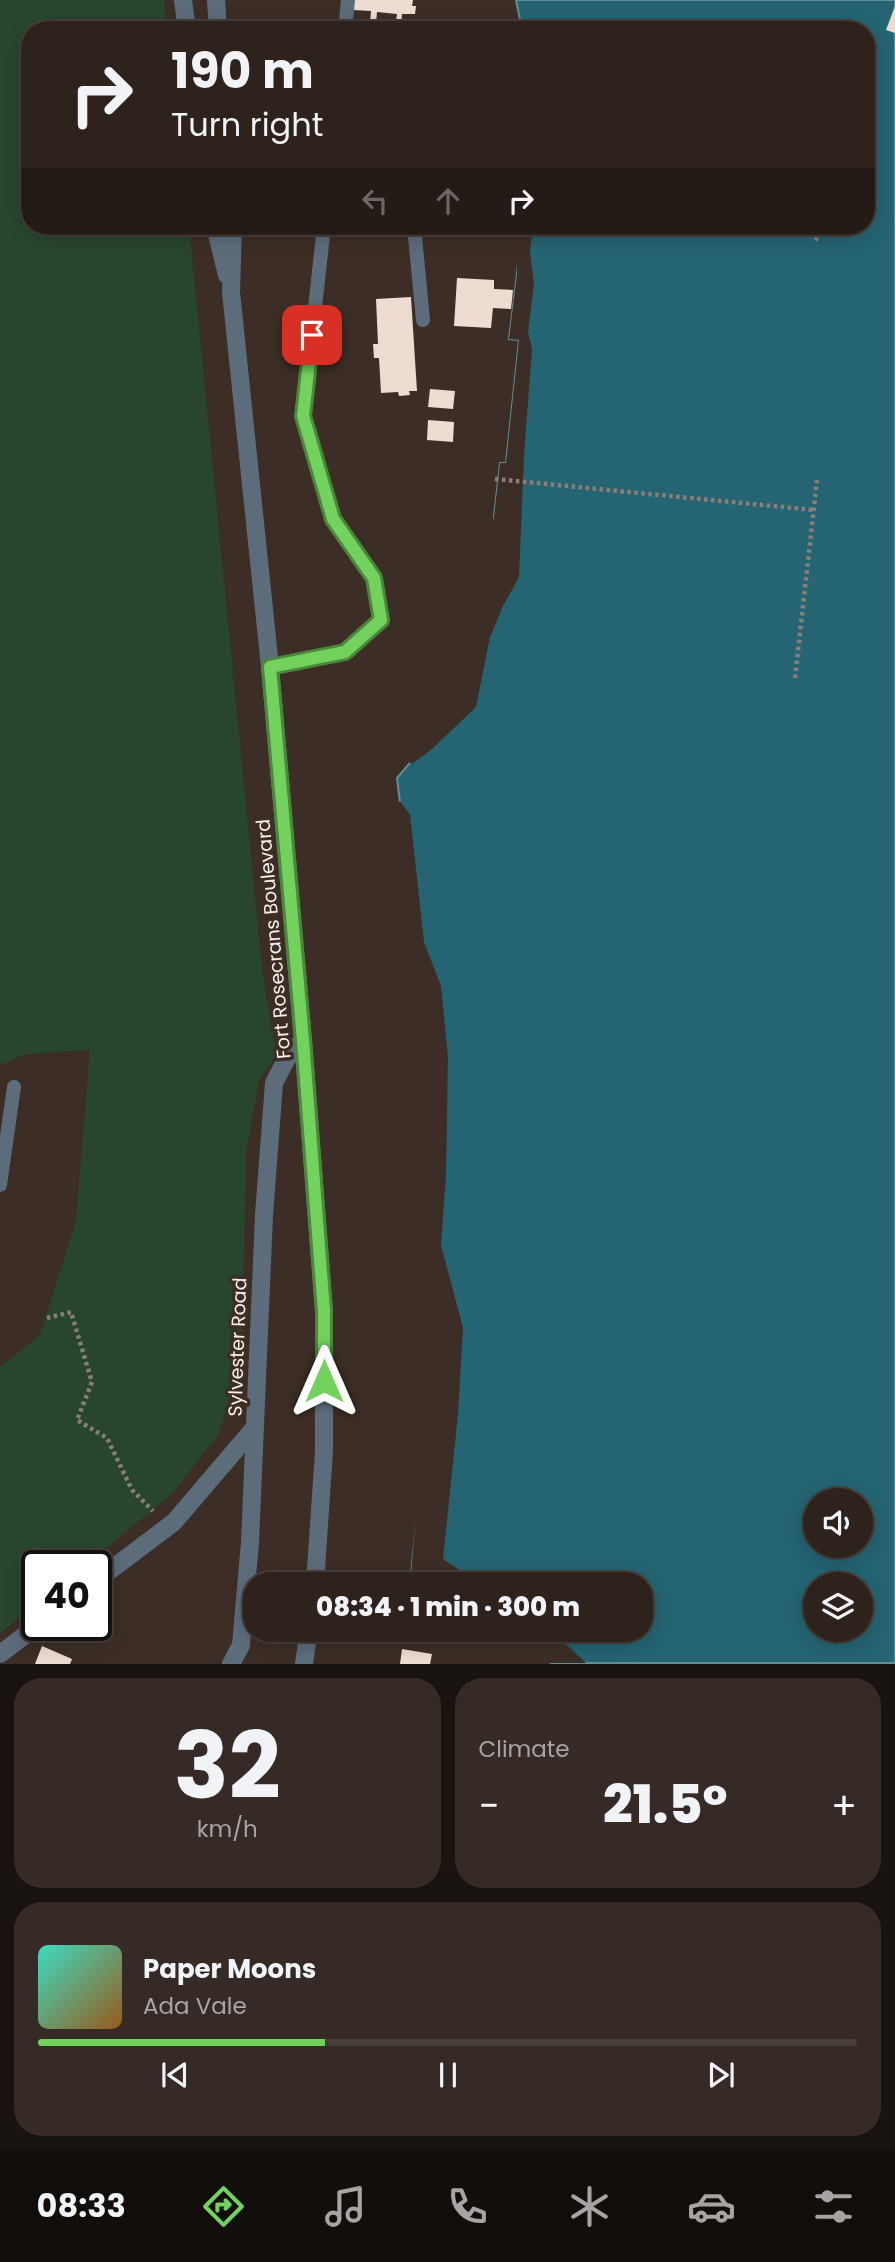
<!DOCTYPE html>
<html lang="en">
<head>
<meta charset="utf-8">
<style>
	:root { --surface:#2d221c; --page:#352a25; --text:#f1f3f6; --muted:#a7a4a3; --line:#483f3b; --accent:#72d25d }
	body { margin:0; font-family:Poppins,sans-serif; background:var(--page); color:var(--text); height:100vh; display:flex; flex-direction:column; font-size:26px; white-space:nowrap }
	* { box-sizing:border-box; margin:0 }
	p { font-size:23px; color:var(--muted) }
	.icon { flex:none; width:38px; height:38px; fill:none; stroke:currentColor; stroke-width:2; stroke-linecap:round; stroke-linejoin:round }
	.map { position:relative; height:1664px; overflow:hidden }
	.drawer { display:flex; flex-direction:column; gap:14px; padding:14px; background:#19130f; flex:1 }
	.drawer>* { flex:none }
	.hud { position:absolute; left:21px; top:21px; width:854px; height:214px; border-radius:28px; box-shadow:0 4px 18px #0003,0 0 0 2px var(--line); background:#2d221c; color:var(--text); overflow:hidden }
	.fabs { position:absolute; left:803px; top:1488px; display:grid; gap:14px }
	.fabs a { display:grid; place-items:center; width:70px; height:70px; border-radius:50%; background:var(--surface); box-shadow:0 4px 18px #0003,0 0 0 2px var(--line); font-size:35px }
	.speed { position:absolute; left:21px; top:1550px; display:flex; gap:14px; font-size:35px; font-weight:700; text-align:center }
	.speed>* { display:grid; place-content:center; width:91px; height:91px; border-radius:50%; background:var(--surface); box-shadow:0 4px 18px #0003,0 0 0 2px var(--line); line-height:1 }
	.speed .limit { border:4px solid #111; border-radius:10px; background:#fff; color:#111 }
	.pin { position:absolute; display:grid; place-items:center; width:60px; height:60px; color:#fff; margin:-30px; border-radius:14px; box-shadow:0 4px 10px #0006 }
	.me { position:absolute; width:77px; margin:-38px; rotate:0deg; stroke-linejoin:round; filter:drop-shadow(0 0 5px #0008) }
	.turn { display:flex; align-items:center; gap:24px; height:147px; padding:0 35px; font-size:32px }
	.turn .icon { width:91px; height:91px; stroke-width:2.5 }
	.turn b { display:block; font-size:49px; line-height:60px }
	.lanes { display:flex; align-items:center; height:66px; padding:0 35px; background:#0003; justify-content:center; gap:35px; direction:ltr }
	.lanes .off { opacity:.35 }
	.big { font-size:52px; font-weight:800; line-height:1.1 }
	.drawer .widget { flex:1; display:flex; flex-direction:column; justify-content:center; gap:10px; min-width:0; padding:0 24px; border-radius:28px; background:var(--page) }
	.drawer .dial { align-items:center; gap:0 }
	.dial b { font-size:91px; line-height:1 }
	.song { display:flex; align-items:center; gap:21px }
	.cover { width:84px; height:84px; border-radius:10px; background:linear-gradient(135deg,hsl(170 70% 55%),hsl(30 70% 35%)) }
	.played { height:7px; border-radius:4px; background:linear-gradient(90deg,var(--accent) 35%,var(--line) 35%) }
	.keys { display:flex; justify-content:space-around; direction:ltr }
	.heat { display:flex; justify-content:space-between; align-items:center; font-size:38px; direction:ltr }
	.drawer .tiles { flex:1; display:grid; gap:14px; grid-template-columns:1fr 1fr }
	.widget:last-child { grid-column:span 2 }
	.trip { position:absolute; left:243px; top:1572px; width:410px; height:70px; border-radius:28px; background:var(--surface); box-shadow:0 4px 18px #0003,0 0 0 2px var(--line); font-weight:800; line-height:70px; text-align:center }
	.tab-bar { display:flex; height:112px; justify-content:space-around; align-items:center; background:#120e0b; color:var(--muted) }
	.tab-bar .icon { width:49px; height:49px }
	.tab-bar .selected { color:var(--accent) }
	.tab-bar b { font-size:32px; color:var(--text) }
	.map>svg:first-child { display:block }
	.green { fill:#28462e }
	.water { fill:#256472; stroke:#648e96; stroke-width:2; fill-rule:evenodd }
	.pier { fill:#3c2e26 }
	.building { fill:#eedcd2 }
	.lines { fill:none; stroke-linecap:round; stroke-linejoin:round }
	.path { stroke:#8a7e77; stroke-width:4.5; stroke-dasharray:3.5 3.5; stroke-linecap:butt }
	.service { stroke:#5d6c7b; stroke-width:14 }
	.minor { stroke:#5d6c7b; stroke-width:18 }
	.tertiary { stroke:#5d6c7b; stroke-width:18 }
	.route-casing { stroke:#4a883c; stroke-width:18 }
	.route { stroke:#72d25d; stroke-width:12 }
	.labels { text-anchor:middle; stroke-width:7; stroke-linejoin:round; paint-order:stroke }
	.street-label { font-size:19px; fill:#f8efea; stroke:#3c2e26 }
</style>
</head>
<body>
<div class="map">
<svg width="895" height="1664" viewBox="0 0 895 1664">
	<rect width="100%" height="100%" fill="#3c2e26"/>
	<path class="green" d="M0,0H164L167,30H30V226H189L262,969L276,1054L259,1081L246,1152L242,1364L218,1435L170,1496L83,1566H37V1604L0,1633V1367L40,1335L76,1221L90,1050L26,1054L0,1065Z"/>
	<path class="water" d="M516,0H895V1663H551L497,1629H640V1584H426L411,1574L429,1402L433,1225L429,1040L397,778L464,699L507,558L494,517L500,463H506L519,340L509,339L517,274L519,226H866V30H522ZM816,1500H861V1545H816ZM816,1584H861V1629H816Z"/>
	<path class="pier" d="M518,226H533L530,252L534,284L528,332L532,349L524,455L519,577L503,606L490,637L476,707L432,749L412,764L407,761L461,697L484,609L503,557L495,533L494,517L500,463H506L519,340L509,339L517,274L515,248Z
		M400,801L410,815L424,942L441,986L448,1058L446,1175L441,1245L463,1328L458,1414L443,1559L480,1584H420L412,1579L411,1574L425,1402L424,1286L417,1255L429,1225L425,1040L397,806Z
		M494,1629H543L569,1647L586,1663H545Z"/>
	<path class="building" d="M354,0H413L412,6H416L415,14H402L401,27L395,26L397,14L377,12L376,24L370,23L371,11L353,10Z
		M895,6V33L886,30Z
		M457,278L494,280V289L513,290L511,309L493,308L491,328L454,326Z
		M411,297L417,391H409L410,395L399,396L398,392L381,393L379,358H374L373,344H378L376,299Z
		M430,389L455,391L453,409L428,407Z
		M428,420L454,422L453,442L427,440Z
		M42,1646L72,1659L70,1664H35Z
		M402,1649L432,1654L430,1664H400Z"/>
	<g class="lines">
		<path class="path" d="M815,240L833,226
			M495,479L814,510
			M795,678L817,480
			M47,1318L71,1312L92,1382L77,1420L107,1438L132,1490L153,1511"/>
		<path class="service" d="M345,30L348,0
			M414,226L423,320
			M270,667L345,652L381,620L374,578L333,519L303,416L324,226
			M0,1185L14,1087"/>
		<path class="minor" d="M96,1581L174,1522L255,1427
			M0,1654L37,1626
			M231,1664L241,1645L250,1542L264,1215L274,1083L287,1058L303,1040"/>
		<path class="tertiary" d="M183,0L187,30
			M216,0L218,30
			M215,226L227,275
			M233,226L231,292L270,667L303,1040L324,1311V1451L315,1584
			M304,1664L309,1629"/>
	</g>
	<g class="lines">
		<g class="route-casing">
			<path id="route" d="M312,335L303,416L333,519L374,578L381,620L345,652L270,667L303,1040L324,1311V1381"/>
		</g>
		<use href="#route" class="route"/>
	</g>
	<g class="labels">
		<g class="street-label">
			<text transform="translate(273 939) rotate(-95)" y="7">Fort Rosecrans Boulevard</text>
			<text transform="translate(237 1347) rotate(-88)" y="7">Sylvester Road</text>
		</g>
	</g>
</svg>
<div class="fabs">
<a><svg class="icon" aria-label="sound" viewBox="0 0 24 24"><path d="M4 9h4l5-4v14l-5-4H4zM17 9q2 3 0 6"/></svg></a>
<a><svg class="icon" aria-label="layers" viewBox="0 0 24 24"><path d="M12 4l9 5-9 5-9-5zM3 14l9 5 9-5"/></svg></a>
</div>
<div class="speed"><div class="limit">40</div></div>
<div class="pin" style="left:312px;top:335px;background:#d93025"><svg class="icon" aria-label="arrive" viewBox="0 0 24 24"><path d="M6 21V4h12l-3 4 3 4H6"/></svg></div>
<svg class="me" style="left:324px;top:1381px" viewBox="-20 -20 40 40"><path d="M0-17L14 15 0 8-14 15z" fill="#72d25d" stroke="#fff" stroke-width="4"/></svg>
<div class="trip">08:34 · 1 min · 300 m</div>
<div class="hud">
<div class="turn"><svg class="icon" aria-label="right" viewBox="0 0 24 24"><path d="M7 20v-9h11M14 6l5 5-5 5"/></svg><div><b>190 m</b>Turn right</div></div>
<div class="lanes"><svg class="icon off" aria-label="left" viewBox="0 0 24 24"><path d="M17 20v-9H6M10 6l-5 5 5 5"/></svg><svg class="icon off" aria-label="ahead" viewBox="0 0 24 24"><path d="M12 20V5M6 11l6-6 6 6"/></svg><svg class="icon" aria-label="right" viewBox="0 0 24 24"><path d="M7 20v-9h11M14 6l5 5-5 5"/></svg></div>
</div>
</div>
<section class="drawer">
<div class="tiles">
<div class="widget dial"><b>32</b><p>km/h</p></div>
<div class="widget"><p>Climate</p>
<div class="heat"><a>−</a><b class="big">21.5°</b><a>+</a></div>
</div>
<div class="widget">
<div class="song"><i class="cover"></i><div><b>Paper Moons</b><p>Ada Vale</p></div></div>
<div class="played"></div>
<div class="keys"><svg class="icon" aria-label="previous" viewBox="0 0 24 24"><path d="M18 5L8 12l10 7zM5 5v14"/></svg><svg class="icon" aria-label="pause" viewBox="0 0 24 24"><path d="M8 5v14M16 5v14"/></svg><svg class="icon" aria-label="next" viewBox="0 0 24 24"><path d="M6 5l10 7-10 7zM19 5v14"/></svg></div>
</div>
</div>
</section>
<nav class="tab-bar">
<b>08:33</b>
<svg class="icon selected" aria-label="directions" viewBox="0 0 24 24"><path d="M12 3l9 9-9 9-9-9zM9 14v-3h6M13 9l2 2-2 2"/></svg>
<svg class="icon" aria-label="music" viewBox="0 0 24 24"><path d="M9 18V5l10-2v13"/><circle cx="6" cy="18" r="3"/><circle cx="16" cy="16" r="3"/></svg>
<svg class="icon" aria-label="phone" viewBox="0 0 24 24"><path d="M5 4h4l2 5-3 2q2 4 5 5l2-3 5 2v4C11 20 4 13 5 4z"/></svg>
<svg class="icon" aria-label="climate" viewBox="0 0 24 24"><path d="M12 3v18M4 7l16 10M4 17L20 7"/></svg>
<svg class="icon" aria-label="car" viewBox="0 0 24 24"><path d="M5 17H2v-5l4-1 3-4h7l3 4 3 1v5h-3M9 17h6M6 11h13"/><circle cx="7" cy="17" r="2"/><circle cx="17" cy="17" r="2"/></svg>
<svg class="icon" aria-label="filters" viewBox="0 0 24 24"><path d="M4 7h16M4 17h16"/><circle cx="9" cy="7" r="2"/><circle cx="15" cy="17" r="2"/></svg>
</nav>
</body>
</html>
